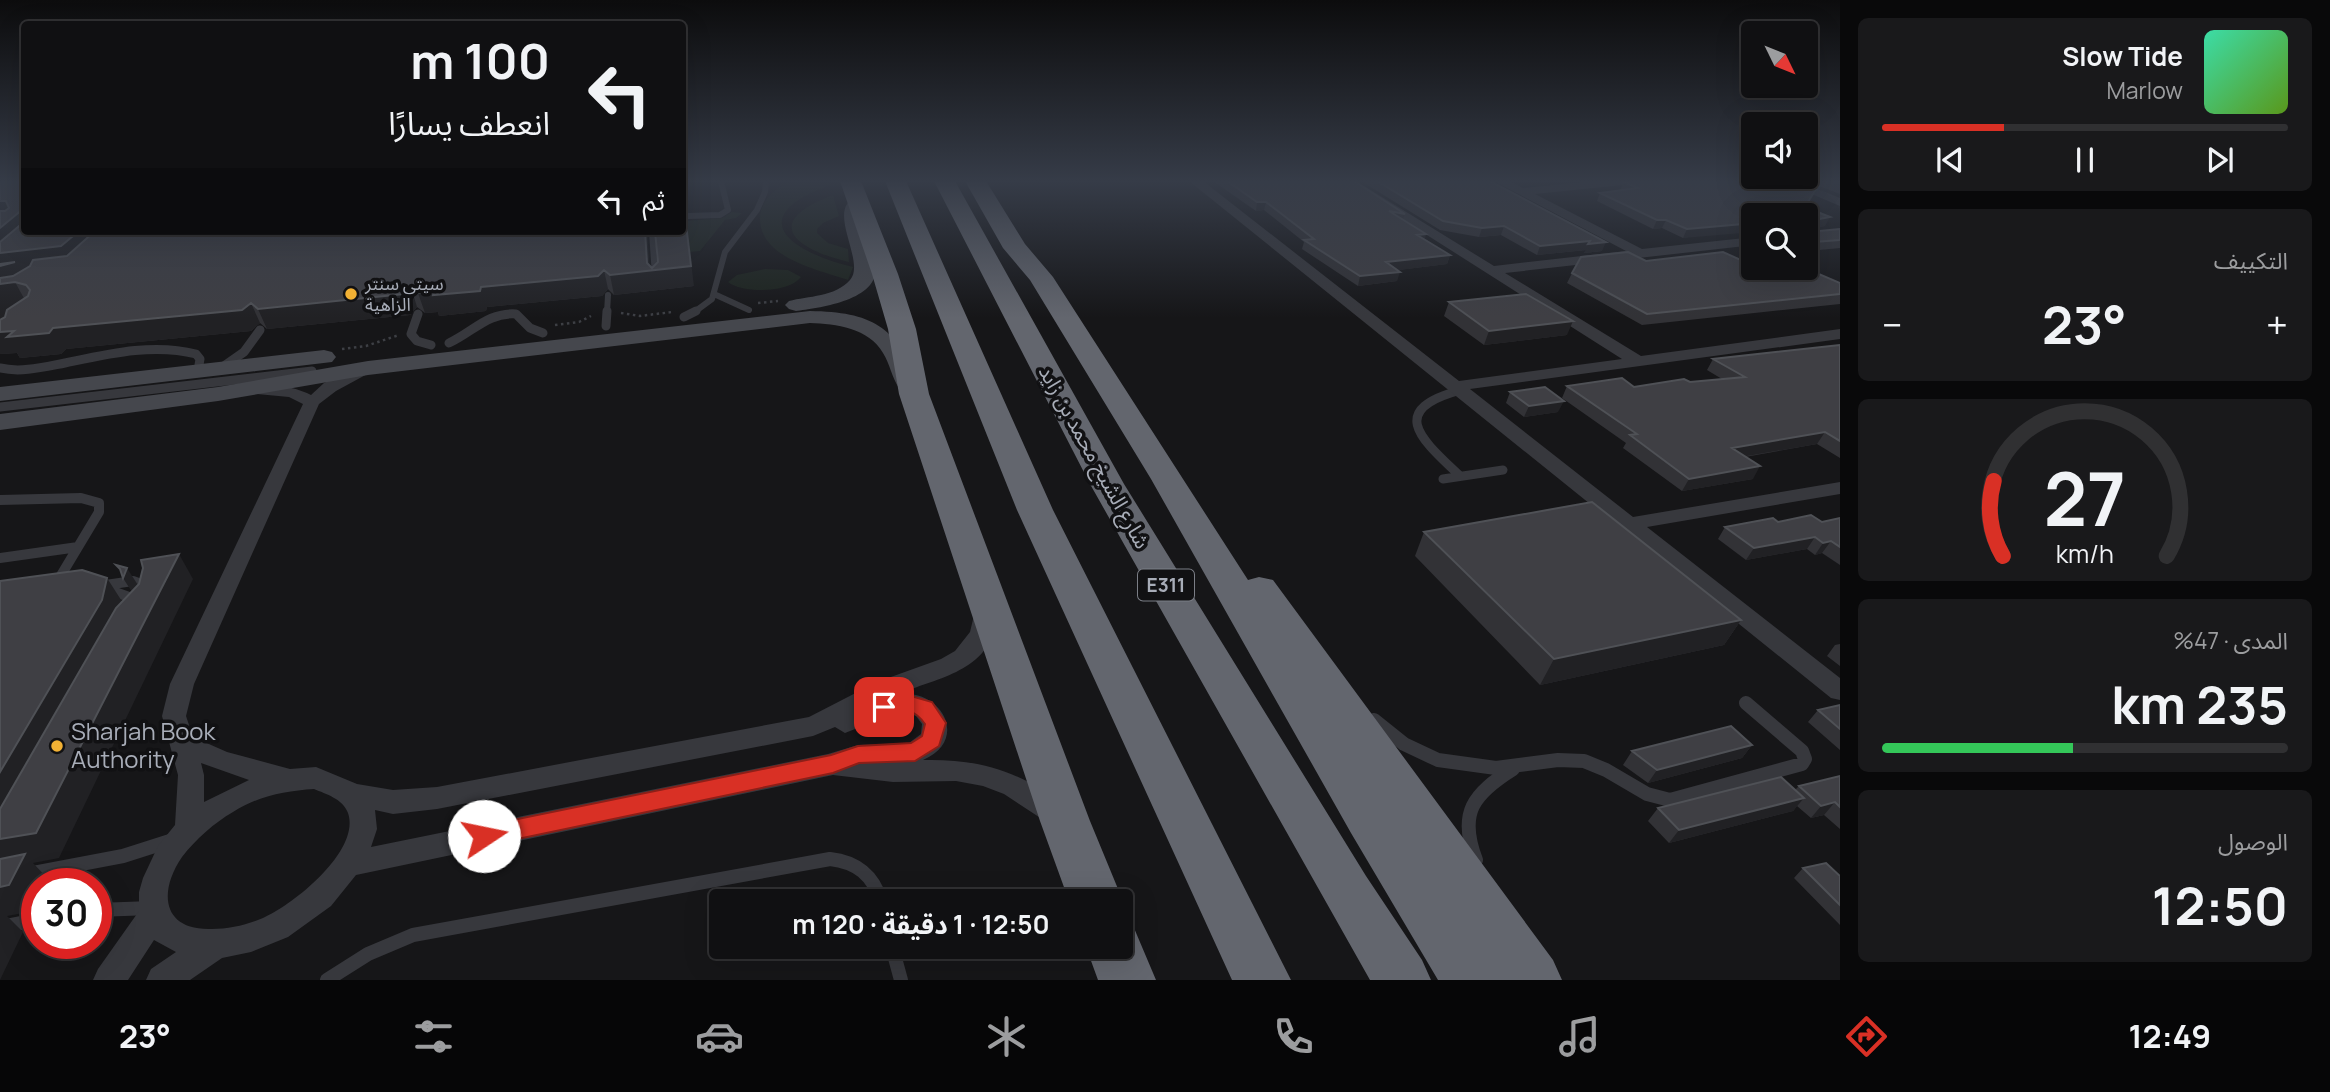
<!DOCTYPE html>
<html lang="ar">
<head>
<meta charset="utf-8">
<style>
	:root { --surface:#101012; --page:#19191b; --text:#f1f3f6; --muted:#9c9d9f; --line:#303032; --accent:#d93025 }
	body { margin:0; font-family:Manrope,"Noto Sans Arabic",sans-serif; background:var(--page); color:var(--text); direction:rtl; height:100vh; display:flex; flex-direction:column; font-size:26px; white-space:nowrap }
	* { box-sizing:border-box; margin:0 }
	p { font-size:23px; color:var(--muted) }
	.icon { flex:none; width:38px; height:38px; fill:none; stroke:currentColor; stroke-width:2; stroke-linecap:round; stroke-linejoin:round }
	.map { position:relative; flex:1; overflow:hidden; direction:ltr }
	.panel { display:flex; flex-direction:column; gap:18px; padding:18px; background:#09090a; width:490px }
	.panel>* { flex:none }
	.banner { position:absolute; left:21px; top:21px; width:665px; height:214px; border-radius:7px; box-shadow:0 7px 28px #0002,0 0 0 2px var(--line); direction:rtl; background:#101012; color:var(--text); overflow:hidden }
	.needle { width:46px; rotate:133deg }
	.tools { position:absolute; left:1741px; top:21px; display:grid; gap:14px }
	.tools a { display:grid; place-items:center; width:77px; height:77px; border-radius:7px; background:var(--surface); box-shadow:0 7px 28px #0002,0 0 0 2px var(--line); font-size:35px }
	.speed { position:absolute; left:21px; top:868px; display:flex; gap:14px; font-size:35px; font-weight:700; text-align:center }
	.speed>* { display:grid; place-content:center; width:91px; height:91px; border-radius:50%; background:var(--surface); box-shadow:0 7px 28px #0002,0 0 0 2px var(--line); line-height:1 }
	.speed .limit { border:10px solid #d22; background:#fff; color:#111 }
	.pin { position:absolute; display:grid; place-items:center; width:60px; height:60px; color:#fff; margin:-30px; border-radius:14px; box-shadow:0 4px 10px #0006 }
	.me { position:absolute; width:77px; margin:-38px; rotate:79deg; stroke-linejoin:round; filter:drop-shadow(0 0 5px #0008) }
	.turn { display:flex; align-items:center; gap:24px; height:147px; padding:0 21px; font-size:32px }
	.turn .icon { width:91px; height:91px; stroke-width:2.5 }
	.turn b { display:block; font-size:49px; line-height:60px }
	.then { display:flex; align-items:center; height:66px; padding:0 21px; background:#0003; gap:14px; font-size:26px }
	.big { font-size:52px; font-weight:700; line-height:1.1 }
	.panel .tile { flex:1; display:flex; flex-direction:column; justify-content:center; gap:10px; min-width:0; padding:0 24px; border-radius:10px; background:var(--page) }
	.panel .dial { align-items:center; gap:0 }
	.dial svg { height:182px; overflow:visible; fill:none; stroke:var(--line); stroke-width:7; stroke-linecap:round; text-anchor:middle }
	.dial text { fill:var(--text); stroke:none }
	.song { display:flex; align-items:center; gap:21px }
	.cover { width:84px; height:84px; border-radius:10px; background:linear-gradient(135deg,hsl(160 70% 55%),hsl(90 70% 35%)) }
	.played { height:7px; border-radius:4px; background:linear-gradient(90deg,var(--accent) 30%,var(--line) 30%) }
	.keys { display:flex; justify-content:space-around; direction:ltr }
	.heat { display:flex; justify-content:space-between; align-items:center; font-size:38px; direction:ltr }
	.charge { height:10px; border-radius:5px; background:linear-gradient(90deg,#34c759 47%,var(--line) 0) }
	.trip { position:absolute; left:709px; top:889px; width:424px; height:70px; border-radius:7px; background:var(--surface); box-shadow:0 7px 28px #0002,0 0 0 2px var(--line); font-weight:700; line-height:70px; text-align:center; direction:rtl }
	.tab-bar { display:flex; height:112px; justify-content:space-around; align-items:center; background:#060607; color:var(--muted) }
	.tab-bar .icon { width:49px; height:49px }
	.tab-bar .active { color:var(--accent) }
	.tab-bar b { font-size:32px; color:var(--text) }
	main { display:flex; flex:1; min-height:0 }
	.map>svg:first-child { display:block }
	.green { fill:#1c231d }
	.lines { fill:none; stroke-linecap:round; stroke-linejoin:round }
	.path { stroke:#3d3f44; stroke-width:2.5; stroke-dasharray:2.5 3.5; stroke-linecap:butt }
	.lane-far3 { stroke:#37383d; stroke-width:6 }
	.lane-far2 { stroke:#37383d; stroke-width:9 }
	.lane-far1 { stroke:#37383d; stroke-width:10 }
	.lane { stroke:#37383d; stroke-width:14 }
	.street { fill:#37383d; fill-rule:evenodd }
	.secondary { fill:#45474d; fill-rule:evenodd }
	.highway { fill:#63666e; fill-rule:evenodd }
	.wall { fill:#323236 }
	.shaded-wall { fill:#212124 }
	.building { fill:#3f3f44; stroke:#4f5156; stroke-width:2 }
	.route { fill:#d93025; stroke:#8d1f18; stroke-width:2 }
	.poi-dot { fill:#f2b134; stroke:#111113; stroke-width:2.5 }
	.labels { text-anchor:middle; stroke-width:7; stroke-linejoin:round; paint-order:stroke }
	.far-poi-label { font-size:18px; fill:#a8adb8; stroke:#111113; text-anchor:start }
	.shield { fill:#111113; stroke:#7b7e86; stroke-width:2 }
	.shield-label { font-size:19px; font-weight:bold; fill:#a8adb8 }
	.street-label { font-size:21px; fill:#a8adb8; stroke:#111113 }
	.near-poi-label { font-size:24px; fill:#a8adb8; stroke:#111113; text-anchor:start }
</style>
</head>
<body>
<main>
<section class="panel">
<div class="tile">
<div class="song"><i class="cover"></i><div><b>Slow Tide</b><p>Marlow</p></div></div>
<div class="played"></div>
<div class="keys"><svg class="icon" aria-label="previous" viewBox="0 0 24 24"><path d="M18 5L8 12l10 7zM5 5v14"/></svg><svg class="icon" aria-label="pause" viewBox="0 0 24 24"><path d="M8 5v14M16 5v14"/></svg><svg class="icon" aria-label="next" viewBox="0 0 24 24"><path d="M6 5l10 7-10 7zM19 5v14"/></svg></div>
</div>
<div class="tile"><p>التكييف</p>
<div class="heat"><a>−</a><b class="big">23°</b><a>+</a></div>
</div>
<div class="tile dial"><svg viewBox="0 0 100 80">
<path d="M14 69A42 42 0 1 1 86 69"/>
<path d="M14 69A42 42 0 0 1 10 36" stroke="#d93025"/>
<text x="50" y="56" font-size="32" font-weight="700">27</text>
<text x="50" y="72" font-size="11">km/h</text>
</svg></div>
<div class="tile"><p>المدى · 47%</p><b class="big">235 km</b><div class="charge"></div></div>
<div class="tile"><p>الوصول</p><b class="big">12:50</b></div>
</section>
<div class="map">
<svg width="1840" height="980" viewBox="0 0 1840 980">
	<rect width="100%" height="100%" fill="#161618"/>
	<path class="green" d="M789,181H830V185C741,218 791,252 853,267L848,280C819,270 759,258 760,218C760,201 775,189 789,181Z
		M833,195L839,216L823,223L817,229V233L828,243L848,249L849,262C794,249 761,222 833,195Z
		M732,212L742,213L736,218L725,220L700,251L690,252L686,221L722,218Z
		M765,269L788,270L801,277C789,293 743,294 728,282L737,275Z"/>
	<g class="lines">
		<path class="path" d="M758,303L778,301
			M621,313L640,316L672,312
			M555,325L579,322L591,316
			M342,349L366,346L399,335"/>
		<path class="lane-far3" d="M682,197L684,214L688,216L720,215L728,210L721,181
			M652,231L655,276
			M714,294L749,310
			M607,313L608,295
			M693,313L712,299L725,252L757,210L765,192L766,181"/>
		<path class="lane-far2" d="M418,314L411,334L417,341L431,345
			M684,317L696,311
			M606,326L607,311
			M449,343C473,332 488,312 516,314L530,328L543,333
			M224,366L244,352L260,330
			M0,368C21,373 44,367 65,363C108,354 153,343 196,354L200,359L198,371
			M0,407L312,371
			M1460,476C1421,439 1386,410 1461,390
			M1443,479L1503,470"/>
		<path class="lane-far1" d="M0,500L81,498L99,503V512L57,582
			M0,558L78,547
			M99,586L133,581L149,587
			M104,588L129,597L131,607"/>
		<path class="lane" d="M1374,720L1404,744L1438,760L1496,768L1558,760L1584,761L1606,770L1647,794L1670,800L1802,764L1805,759L1802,751L1746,703
			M1476,860C1458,813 1473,794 1513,769
			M28,874L123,856L170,841
			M96,910L152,908
			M0,927L37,920
			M892,947L901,980
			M327,980L368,954L413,935L830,859C857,862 873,875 881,901"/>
		<path class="street" d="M1189,181H1203L1459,381L1622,359L1342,181H1356L1494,266L1626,251L1494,181H1509L1523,188L1594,181H1638L1632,184L1535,194L1642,249L1754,237V245L1505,273L1641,356L1840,329V339L1470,389L1633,517L1840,482V494L1647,527L1840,678V700L1831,698Z
			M1781,181H1798L1840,198V206Z
			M365,364L371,366L373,369L371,372L336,391L319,404L194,684L186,716L193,737L227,752L290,769L316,767L357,784L393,790L437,787L809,717L877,682L941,659L955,651L970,632L976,607L984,605L992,607C996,614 995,621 994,628C986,672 933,679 899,694C943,689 969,741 923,760C967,759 1004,766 1042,790C1052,796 1061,800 1066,811L1062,819L1052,823L1042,819L1004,794L983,786L956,781L893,782L833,775L356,875L331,906L288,937L251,952L222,958L190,980H146L151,969L176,952L154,940L128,980H93L98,969L139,911V892L143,878L158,846L175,825L178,775L162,716L170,684L303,404L289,397L257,394L249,389C260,378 297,388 311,395L324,383ZM905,712L916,716L922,724L921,734L909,743L858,745L828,754L371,847L377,829L375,810L393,814L437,809L813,736L835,727L845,733L893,714ZM201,763L249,780L204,802V775ZM314,789C326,794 343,799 348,813C361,851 293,905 263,918C247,925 229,929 212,929C162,931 158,892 182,857C196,839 214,823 233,812C258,796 285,791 314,789Z"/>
		<path class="secondary" d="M858,197L867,202C857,230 870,239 875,266C881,300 818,308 796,311L789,309L785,305L789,301C808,296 835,297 850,280C867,262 823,206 858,197Z
			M810,311C872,312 895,326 920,383L917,388L908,390L899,388C892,378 890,364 883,353C869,328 836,324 810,323L368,375L218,401L0,430V414L218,387L368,361Z
			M324,350L332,352L336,357L332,362L0,401V387Z"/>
		<path class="highway" d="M840,181H861L898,274L916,329L929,394L1090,821L1123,901L1120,908V901H1069L1040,821L899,394L888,329L872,274Z
			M885,181H906L1053,510L1291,980H1232L1017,510Z
			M934,181H955L1124,484L1366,876L1422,960L1431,980H1370L1090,484Z
			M965,181H986L1025,244L1053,277L1248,580L1259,577L1273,580L1553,960L1562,980H1438L1351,833L1151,479L1030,280L1003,248Z
			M1120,922L1134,928L1156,980H1098L1086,947H1120Z"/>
	</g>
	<path class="wall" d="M24,181V231L649,265L652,268L694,286L614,295L608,289L602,296L487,307L486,311L439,316L438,312L425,313L417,307L410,315L267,329L260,323L251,331L66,349L61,354L20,358L17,353L0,354Z
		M1213,181H1354L1405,214L1403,219L1425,239L1450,255L1447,264L1398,270L1397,281L1358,286L1302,249L1304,242L1264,210L1256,211Z
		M1361,181H1490L1602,251L1584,253L1586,250L1537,255L1501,235L1479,237L1440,230Z
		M1806,181H1840V194Z
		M1624,182L1805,207L1825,226L1809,228V232L1840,229V248L1809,251L1806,250V215L1683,238L1662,228L1653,229L1597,201L1600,193L1620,190Z
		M1646,261L1763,271L1840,283V304L1642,325L1567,283L1572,273Z
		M1449,302L1567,335L1484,345L1444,316Z
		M1840,345V458L1817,444L1745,457L1753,479L1682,491L1623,448L1626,443L1562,398L1567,386L1634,387L1722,379L1707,370L1713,359Z
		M1510,392L1558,412L1524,417L1506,403Z
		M1840,518V565L1822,553L1815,555L1807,549L1746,560L1718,539L1725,527L1778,522H1822Z
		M1424,532L1741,620L1724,645L1540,685L1415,556Z
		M1840,644V666L1827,656L1835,645Z
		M1840,706V750L1808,722L1818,710Z
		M1752,745L1742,758L1648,783L1623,765L1632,751Z
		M1840,776V829L1824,815L1811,818L1797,806L1793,811L1669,843L1648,821L1658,808L1795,790L1799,786Z
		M1803,868L1840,876V925L1794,878Z"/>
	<path class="shaded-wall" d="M0,201H6L23,209L24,211V231H109L72,266L15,282L26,302L14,304L20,314L53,328L251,303L260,323L251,331L66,349L61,354L20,358L17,353L0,354Z
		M1257,202H1266L1264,210L1256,211Z
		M684,207L694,286L614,295L610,275L647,263L645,231H647L650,271L691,266Z
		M1830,217L1825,226L1806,229L1809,221Z
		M1657,220H1666L1662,228L1653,229Z
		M1754,223V232L1683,238L1687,229Z
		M1504,226L1501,235L1479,237L1482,228Z
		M1426,234L1424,243L1417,235Z
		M1590,241L1606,242L1602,251L1584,253L1586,250L1537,255L1540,246Z
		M1450,255L1447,264L1383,272L1386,262Z
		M604,270L608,289L602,296L487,307L486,311L439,316L438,312L425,313L418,293L481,287Z
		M1400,272L1397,281L1358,286L1360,276Z
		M411,287L417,307L410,315L267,329L258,309Z
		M1573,321L1567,335L1484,345L1489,331Z
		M1564,401L1558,412L1524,417L1529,406Z
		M1825,432L1817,444L1724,460L1732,448Z
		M1760,466L1753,479L1682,491L1689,479Z
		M1815,537L1807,549L1746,560L1754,548Z
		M1831,541L1822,553L1815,555L1823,543Z
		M179,554L193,579L59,858L33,863L49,880L47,884H37V905L34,911L7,916L23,932L0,980V839Z
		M127,568L143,593L139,603L123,578Z
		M107,578L123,603L0,837V772Z
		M1741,620L1724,645L1540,685L1554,659Z
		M1752,745L1742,758L1648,783L1657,770Z
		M1804,798L1793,811L1669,843L1679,830Z
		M1835,802L1824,815L1811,818L1821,806Z"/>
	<path class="building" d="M0,181H24V209H23L0,228V211H5L9,208L6,201H0Z
		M1227,181H1354L1405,214L1389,211L1426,234L1417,235L1450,255L1386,262L1400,272L1360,276L1304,240L1314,239L1266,202H1257Z
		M1377,181H1490L1606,242L1588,244L1590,241L1540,246L1504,226L1482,228L1443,221Z
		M1631,181H1800L1816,189L1805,207L1830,217L1809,221V232L1840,229V240L1814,242L1806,238V215H1754V223L1687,229L1666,220H1657L1600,193L1638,188L1624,182Z
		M682,207H684L691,266L610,275L604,270L598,276L481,287L480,291L433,295L434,292L418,293L411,287L404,294L258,309L251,303L242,310L53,328L49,333L7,337L14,331L0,332V320L5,317L7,310L28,296L30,290L26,285L15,282L0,284V278L13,276L30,266L33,260L67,256L95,231H645L647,263L652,268L658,262L655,231H682Z
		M24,222V231H79L61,246L0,253V242Z
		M1628,252L1646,261L1723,252L1754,266V268H1757L1763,271L1805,268L1840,283V294L1647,314L1572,273L1581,257Z
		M15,262L0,266V264Z
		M1526,294L1573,321L1489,331L1449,302Z
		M1840,345V441L1825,432L1732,448L1760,466L1689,479L1630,435L1637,434L1567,386L1622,378L1634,387L1684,379L1690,382L1745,377L1713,359Z
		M1545,387L1564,401L1529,406L1510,392Z
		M1592,502L1741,620L1554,659L1424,532Z
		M1811,515L1822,522L1840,518V547L1831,541L1823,543L1815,537L1754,548L1725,527L1773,518L1778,522Z
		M179,554L36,833L0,839V809L116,608L139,584L143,568L141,560Z
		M116,565L127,568L123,578L120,569Z
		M82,570L107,578L102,600L0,772V581Z
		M1840,705V729L1818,710Z
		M1731,726L1752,745L1657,770L1632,751Z
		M1840,776V807L1835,802L1821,806L1799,786Z
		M1781,777L1804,798L1679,830L1658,808Z
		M25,854L9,885L0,887V859Z
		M1826,863L1840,876V905L1803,868Z"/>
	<linearGradient id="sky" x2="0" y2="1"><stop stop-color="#0c0c0d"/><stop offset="0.57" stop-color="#363c48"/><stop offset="1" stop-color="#363c48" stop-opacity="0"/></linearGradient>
	<rect width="1840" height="318" fill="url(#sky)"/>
	<path class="route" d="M904,694L932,702L946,723L939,746L915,761L859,763L833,773L484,846L476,843L472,836L476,829L484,826L831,755L858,746L911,743L922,736L925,724C907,699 898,720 876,713L873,707L876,702Z"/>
	<g class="poi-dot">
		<circle cx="351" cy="294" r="7"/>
		<circle cx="57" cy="746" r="7"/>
	</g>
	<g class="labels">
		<g class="far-poi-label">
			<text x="365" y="290">سيتي سنتر<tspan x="365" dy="21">الزاهية</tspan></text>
		</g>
		<rect class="shield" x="1138" y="569.5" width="56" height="31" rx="5"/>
		<g class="shield-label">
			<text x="1166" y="592">E311</text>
		</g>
		<g class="street-label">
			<text transform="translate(1094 457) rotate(61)" y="7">شارع الشيخ محمد بن زايد</text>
		</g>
		<g class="near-poi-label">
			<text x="71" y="740">Sharjah Book<tspan x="71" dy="28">Authority</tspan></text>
		</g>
	</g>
</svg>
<div class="tools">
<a><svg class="needle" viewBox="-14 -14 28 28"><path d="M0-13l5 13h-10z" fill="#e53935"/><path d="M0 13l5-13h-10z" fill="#9c9d9f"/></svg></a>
<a><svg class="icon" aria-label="sound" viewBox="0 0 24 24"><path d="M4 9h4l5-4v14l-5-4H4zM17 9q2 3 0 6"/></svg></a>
<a><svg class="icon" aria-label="search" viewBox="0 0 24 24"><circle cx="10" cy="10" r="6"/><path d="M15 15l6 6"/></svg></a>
</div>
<div class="speed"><div class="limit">30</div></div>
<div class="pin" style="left:884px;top:707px;background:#d93025"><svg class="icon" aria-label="arrive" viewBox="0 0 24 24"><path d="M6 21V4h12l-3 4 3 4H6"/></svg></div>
<svg class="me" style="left:484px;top:836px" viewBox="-20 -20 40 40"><circle r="19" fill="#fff"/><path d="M0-13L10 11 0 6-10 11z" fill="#d93025"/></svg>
<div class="trip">12:50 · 1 دقيقة · 120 m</div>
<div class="banner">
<div class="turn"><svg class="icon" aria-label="left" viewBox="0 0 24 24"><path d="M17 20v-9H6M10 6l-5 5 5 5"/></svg><div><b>100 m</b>انعطف يسارًا</div></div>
<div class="then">ثم<svg class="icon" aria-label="left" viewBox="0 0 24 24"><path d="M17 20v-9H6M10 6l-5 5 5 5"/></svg></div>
</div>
</div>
</main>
<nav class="tab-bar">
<b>12:49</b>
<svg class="icon active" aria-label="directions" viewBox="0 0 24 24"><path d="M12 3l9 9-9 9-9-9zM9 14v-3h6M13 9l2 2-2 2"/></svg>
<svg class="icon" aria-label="music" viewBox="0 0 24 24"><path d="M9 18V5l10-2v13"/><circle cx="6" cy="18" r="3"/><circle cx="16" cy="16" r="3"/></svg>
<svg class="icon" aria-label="phone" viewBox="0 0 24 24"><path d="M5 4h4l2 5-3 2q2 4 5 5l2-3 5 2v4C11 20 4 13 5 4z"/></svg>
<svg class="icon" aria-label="climate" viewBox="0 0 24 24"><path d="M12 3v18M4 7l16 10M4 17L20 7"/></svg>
<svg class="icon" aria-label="car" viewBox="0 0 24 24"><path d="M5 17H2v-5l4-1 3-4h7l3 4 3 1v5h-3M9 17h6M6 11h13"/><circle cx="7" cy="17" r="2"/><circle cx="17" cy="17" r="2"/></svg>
<svg class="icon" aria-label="filters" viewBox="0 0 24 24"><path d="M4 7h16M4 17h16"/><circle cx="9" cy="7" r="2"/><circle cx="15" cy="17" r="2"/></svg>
<b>23°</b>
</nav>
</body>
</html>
